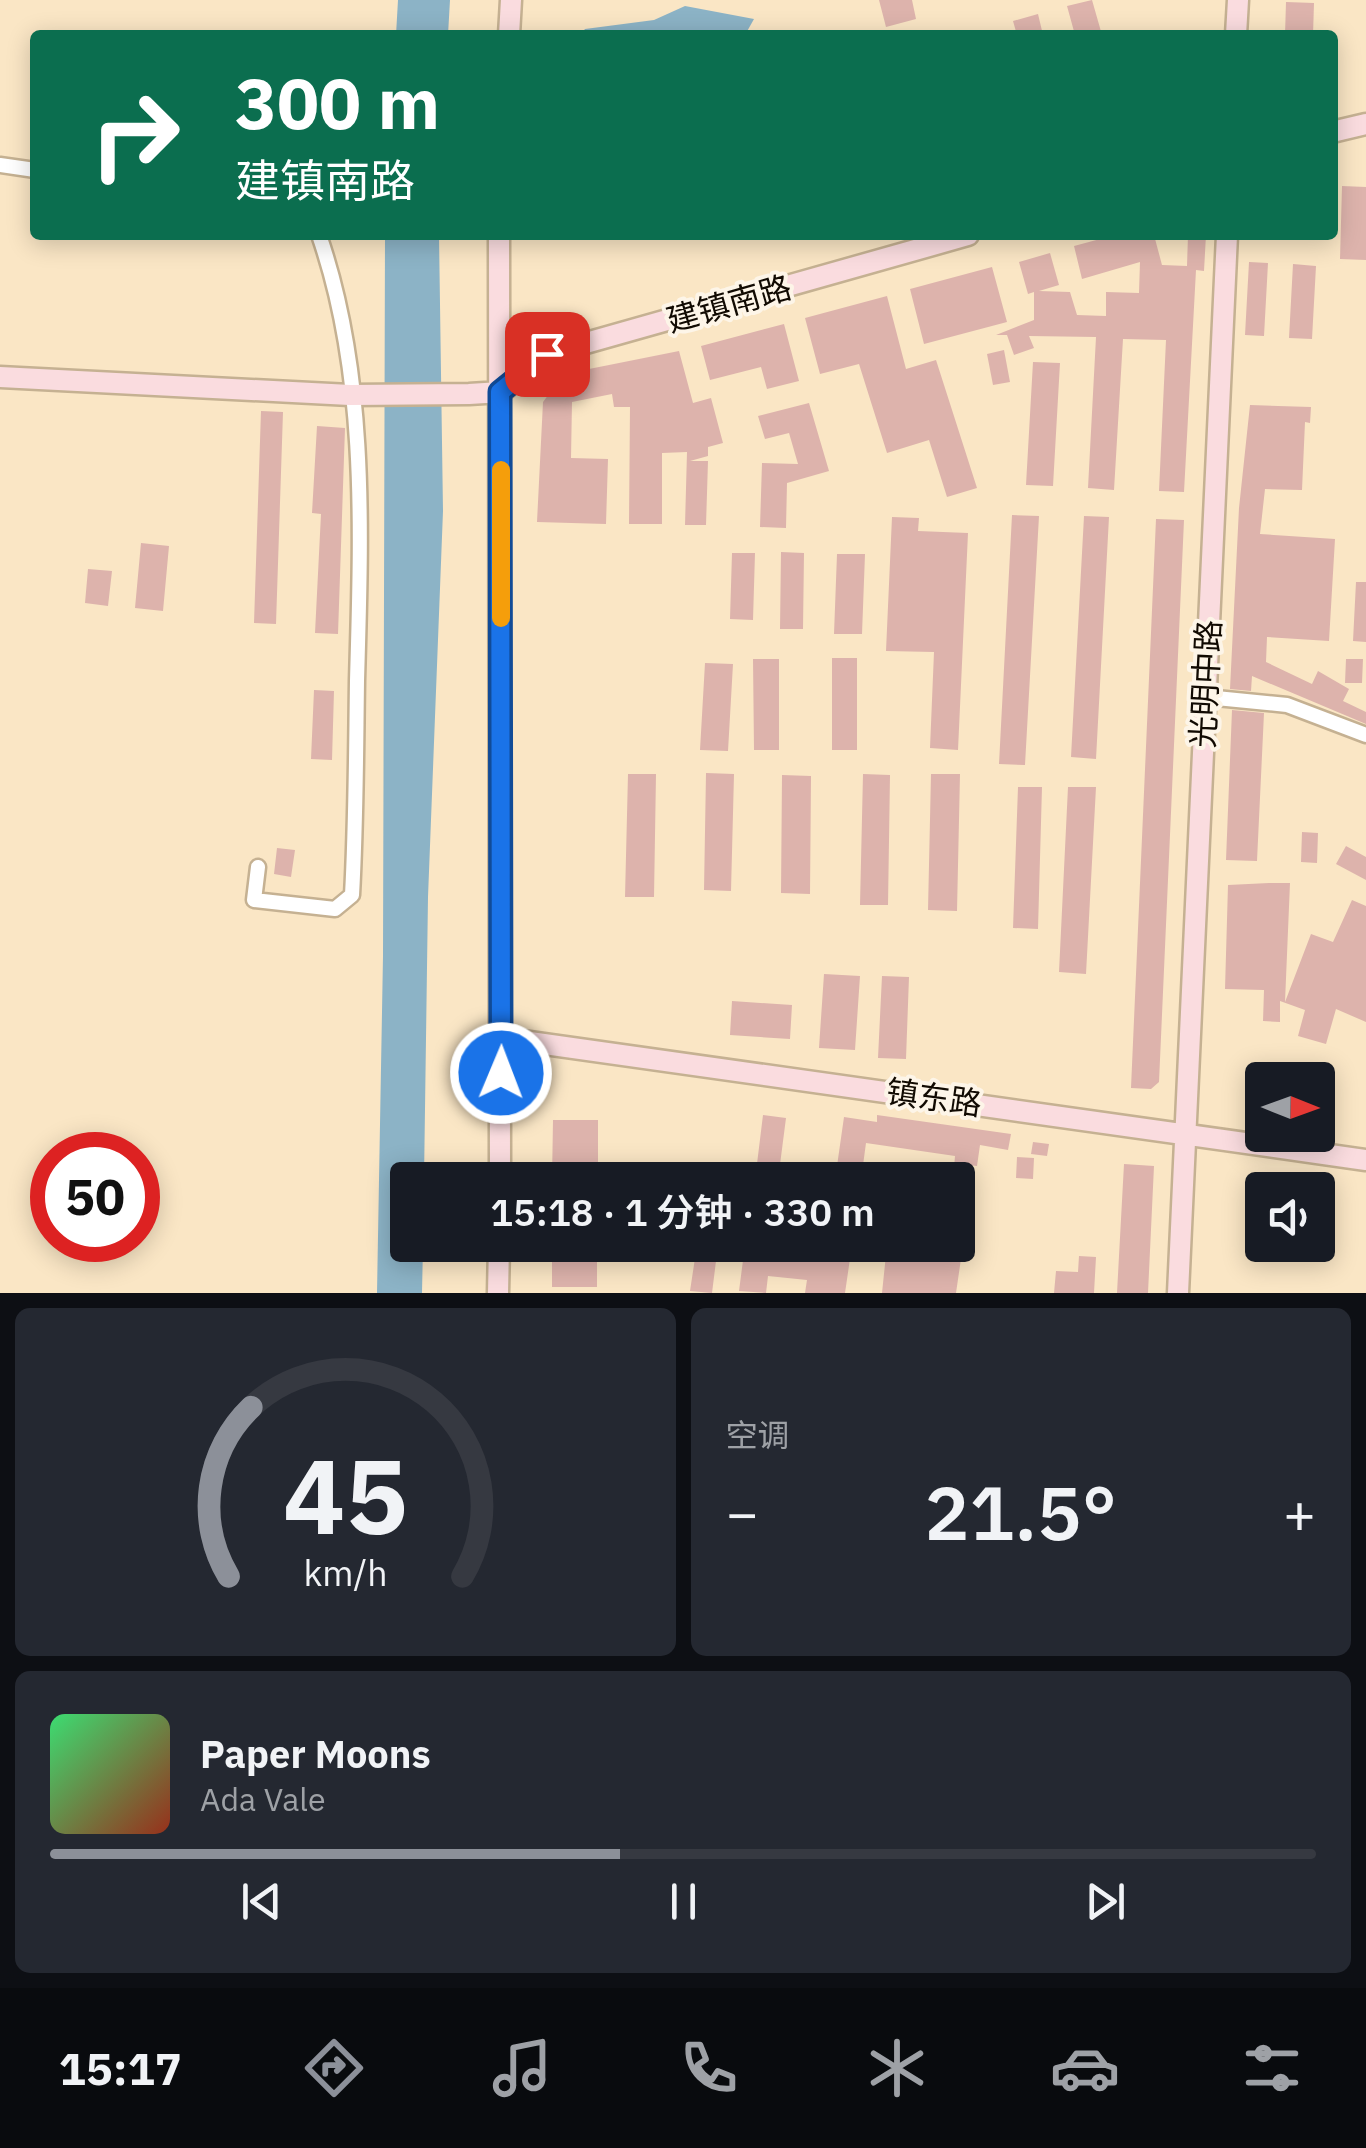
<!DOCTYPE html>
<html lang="zh">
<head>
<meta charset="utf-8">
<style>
	:root { --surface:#171b24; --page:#242831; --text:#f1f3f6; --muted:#9ea1a6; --line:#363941; --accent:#8c9099 }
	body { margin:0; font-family:"IBM Plex Sans","Noto Sans SC",sans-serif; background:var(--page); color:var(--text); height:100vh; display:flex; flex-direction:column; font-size:38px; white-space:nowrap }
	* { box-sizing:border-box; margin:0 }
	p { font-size:32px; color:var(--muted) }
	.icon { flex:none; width:55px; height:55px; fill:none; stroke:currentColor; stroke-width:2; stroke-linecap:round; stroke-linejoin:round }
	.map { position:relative; height:1293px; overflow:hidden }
	.panel { display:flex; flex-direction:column; gap:15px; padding:15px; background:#0d0f14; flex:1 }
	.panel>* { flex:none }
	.banner { position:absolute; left:30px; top:30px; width:1308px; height:210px; border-radius:10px; box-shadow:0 5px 25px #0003; background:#0b6e4f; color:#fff; overflow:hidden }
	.needle { width:65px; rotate:91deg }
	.fabs { position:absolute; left:1245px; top:1062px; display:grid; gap:20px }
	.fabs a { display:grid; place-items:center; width:90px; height:90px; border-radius:10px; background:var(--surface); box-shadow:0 5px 25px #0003; font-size:50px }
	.speed { position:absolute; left:30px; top:1132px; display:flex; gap:20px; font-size:50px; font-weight:700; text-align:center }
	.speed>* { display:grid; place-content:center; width:130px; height:130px; border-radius:50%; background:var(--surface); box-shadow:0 5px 25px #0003; line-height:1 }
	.speed .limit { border:15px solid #d22; background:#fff; color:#111 }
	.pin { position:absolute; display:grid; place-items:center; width:85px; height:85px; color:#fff; margin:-42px; border-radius:20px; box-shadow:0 5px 15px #0006 }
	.me { position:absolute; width:110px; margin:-55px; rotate:1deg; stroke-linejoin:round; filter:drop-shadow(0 0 8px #0008) }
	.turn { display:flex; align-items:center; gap:35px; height:210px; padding:0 40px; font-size:45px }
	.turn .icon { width:130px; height:130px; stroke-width:2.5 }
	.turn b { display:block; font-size:70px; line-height:85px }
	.big { font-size:75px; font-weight:600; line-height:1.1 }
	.panel .widget { flex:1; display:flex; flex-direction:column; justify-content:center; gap:15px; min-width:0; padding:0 35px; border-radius:15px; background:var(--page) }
	.panel .dial { align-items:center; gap:0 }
	.dial svg { height:260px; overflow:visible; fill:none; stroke:var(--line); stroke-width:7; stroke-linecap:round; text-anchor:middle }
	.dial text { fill:var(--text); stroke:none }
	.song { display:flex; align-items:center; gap:30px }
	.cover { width:120px; height:120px; border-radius:15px; background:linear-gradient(135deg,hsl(140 70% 55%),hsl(10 70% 35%)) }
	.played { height:10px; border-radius:5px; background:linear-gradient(90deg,var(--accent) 45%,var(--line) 45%) }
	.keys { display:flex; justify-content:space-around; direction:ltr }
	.heat { display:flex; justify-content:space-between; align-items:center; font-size:55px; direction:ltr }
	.panel .tiles { flex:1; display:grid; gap:15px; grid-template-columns:1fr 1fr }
	.widget:last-child { grid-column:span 2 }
	.trip { position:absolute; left:390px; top:1162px; width:585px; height:100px; border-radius:10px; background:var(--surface); box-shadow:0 5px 25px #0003; font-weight:600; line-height:100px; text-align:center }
	.tabs { display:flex; height:160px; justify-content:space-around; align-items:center; background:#090b0e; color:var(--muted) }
	.tabs .icon { width:70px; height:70px }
	.tabs .on { color:var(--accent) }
	.tabs b { font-size:45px; color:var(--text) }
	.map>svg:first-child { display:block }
	.water { fill:#8cb3c6 }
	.building { fill:#ddb3ac }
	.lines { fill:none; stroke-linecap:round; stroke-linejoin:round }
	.street-casing { stroke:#c5b192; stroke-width:19 }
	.secondary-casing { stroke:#c5b192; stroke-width:25 }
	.street { stroke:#fff; stroke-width:14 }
	.secondary { stroke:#fadcdf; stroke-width:20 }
	.route-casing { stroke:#114b97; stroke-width:25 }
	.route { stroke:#1a73e8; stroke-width:18 }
	.slow { stroke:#f59e0b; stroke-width:18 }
	.labels { text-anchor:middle; stroke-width:8; stroke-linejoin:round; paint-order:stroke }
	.street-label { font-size:32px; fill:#110a02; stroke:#fdf5e8 }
</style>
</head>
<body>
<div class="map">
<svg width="1366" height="1293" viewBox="0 0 1366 1293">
	<rect width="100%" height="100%" fill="#fae6c5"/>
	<path class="water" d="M398,0H450L448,35H396Z
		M685,6L754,19L745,35H580L585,29L654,20Z
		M385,235H439L443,511L428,897L424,1180H408V1245H423L422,1293H377L383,956Z"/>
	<path class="building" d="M879,0H912L916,19L886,27Z
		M1092,0L1102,35H1075L1067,6Z
		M1286,2L1314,3L1313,35H1285Z
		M1038,14L1043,35H1017L1013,21Z
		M1342,186L1366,187V260L1340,259Z
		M1115,235H1154L1162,265L1187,266L1188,235H1206L1204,271L1196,270L1184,492L1159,491L1166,340L1123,339L1114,490L1088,488L1096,337L1029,336L1034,348L1014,355L1007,335H996L1034,320V292L1028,294L1019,262L1050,253L1059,285L1039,291L1070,292L1077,315L1106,316V292L1139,293L1140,262L1082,279L1074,246Z
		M1249,262L1268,263L1264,336L1245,335Z
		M1293,264L1316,266L1312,339L1289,338Z
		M992,267L1007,322L924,344L910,289Z
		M887,296L906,369L936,360L977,488L947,497L929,440L887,453L859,364L820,374L805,318Z
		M784,324L799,381L767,389L761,367L710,380L701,346Z
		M1004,350L1010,382L993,385L987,354Z
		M679,351L693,403L711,398L723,443L708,447V456L690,461H708L706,525H685L687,452L662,453V524H629L630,407H614L612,394L572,402L571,458L608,459L606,524L537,522L543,402L564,374Z
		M1033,362L1060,363L1053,486L1026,485Z
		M809,403L829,471L787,483L786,528L760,527L762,463L798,464L789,433L765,439L758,416Z
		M1250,405L1311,407L1310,423L1305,422L1302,490L1265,489L1260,534L1335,539L1329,641L1267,637L1266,662L1312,684L1318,671L1349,689L1343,701L1366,712V724L1252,676L1251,691L1230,689L1239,508Z
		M261,411L283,412L276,624L254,623Z
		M317,426L345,428L338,634L315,633L321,514L312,513Z
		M1012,515L1039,516L1025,765L999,764Z
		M1084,516L1109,517L1096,759L1071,757Z
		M892,517L919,518L918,531L968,533L958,750L930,748L934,652L886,651Z
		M1156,519L1184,520L1159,1082L1151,1089L1131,1088Z
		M141,543L169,546L163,611L135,608Z
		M781,552L804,553L803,629H780Z
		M732,553H755L753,620L730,619Z
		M837,554H865L862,634H834Z
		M88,569L112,571L108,606L85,603Z
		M1356,582H1366V642L1353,641Z
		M832,658H857V750H832Z
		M753,659H779V750H754Z
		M1346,659H1363L1362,683H1345Z
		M705,663L733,664L728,751L700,750Z
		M314,690L334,691L332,760L311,759Z
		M1232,710L1264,713L1257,861L1226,860Z
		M706,773L734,774L731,891L704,890Z
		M628,774H656L654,897H625Z
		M863,774L890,775L888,905H860Z
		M931,774H960L957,911L928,910Z
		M782,775L811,776L810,894L781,893Z
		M1018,787H1042L1038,929L1013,928Z
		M1068,787H1096L1086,974L1059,972Z
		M1302,832L1318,833L1317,863L1301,862Z
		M1346,846L1366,857V880L1336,864Z
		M277,848L295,850L291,877L274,874Z
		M1269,883H1290L1285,1002L1311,934L1333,942L1352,900L1366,906V1022L1336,1009L1326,1044L1298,1036L1305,1010L1280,1001V1022L1263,1021L1264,990L1225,989L1228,885Z
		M824,974L860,976L855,1050L819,1048Z
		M882,976L909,977L906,1059L878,1058Z
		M732,1001L792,1005L790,1039L730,1035Z
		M763,1115L786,1118L778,1180H755Z
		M877,1115L1011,1134L1008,1150L980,1145L977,1166L968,1165L966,1180H953L955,1156L866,1143L861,1180H835L844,1117L877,1122Z
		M553,1120H598V1180H552Z
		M1033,1142L1049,1144L1047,1156L1031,1154Z
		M1017,1157L1034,1158L1033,1179L1016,1178Z
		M1124,1164L1154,1166L1148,1293H1117Z
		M552,1245H597V1287H552Z
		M697,1245H718L712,1293L690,1291Z
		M745,1245H772L771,1255L809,1259L811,1245H852L845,1293H805L807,1280L768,1276L766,1293L739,1291Z
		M887,1245H963L956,1293H882Z
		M1079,1256L1096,1257L1094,1293H1054L1056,1271L1078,1272Z"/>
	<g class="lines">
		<g class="street-casing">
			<path id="street" d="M0,165L35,170
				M1206,697L1287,705L1366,735
				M258,867L254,900L335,909L352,895C356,824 356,753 357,681C361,534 368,376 319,235"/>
		</g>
		<g class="secondary-casing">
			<path id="secondary" d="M509,35L511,0
				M1236,35L1238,0
				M1332,132L1366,124
				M499,235L500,1180
				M0,377L350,395L469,394L501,392L547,354L968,235
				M502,1038L1366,1160
				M498,1293L499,1245
				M1178,1293L1227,235"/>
		</g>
		<use href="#street" class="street"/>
		<use href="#secondary" class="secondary"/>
	</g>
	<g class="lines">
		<g class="route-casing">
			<path id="route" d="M501,1073L500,392L547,354"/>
		</g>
		<use href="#route" class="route"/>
		<path class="slow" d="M501,470V618"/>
	</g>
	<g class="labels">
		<g class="street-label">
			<text transform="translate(729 304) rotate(-16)" y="11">建镇南路</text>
			<text transform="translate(1206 684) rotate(-87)" y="11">光明中路</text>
			<text transform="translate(934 1098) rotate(8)" y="11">镇东路</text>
		</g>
	</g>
</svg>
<div class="fabs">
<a><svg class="needle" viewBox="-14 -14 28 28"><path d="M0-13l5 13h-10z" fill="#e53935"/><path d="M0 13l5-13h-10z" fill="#9ea1a6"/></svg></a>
<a><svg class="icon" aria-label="sound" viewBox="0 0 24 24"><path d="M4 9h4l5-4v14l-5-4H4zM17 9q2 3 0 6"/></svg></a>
</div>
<div class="speed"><div class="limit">50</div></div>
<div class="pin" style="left:547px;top:354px;background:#d93025"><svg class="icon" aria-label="arrive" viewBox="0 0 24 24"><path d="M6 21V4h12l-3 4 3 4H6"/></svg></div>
<svg class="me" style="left:501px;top:1073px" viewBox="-20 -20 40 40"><circle r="17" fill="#1a73e8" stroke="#fff" stroke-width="3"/><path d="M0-11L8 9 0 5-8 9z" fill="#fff"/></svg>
<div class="trip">15:18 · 1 分钟 · 330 m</div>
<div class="banner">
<div class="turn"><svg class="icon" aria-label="right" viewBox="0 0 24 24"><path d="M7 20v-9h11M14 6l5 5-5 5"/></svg><div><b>300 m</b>建镇南路</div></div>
</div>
</div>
<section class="panel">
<div class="tiles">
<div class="widget dial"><svg viewBox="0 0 100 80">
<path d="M14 69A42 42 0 1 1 86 69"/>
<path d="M14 69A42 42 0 0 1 21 17" stroke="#8c9099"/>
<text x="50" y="56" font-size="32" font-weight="700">45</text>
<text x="50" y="72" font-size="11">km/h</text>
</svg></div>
<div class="widget"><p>空调</p>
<div class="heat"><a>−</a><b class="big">21.5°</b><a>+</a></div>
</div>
<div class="widget">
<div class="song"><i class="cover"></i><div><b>Paper Moons</b><p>Ada Vale</p></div></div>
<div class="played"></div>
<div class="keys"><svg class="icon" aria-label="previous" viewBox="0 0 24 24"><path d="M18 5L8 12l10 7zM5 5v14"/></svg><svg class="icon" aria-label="pause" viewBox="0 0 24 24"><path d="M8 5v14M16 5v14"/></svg><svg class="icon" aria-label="next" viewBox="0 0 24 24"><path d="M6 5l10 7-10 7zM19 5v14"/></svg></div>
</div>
</div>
</section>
<nav class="tabs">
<b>15:17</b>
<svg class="icon on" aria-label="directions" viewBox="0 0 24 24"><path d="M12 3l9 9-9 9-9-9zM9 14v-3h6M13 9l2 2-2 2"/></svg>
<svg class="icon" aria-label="music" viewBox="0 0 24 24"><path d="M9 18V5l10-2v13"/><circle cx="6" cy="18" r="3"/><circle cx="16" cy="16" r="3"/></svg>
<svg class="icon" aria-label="phone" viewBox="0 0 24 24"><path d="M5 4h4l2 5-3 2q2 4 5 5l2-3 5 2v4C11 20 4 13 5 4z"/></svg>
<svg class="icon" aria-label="climate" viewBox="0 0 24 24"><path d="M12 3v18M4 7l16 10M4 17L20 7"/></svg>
<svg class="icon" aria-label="car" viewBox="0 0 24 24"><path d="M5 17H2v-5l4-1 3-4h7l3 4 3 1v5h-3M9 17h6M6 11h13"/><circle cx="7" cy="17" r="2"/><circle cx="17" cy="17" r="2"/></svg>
<svg class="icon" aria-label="filters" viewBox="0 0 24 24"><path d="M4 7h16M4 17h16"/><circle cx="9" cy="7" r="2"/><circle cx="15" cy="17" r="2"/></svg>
</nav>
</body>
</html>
